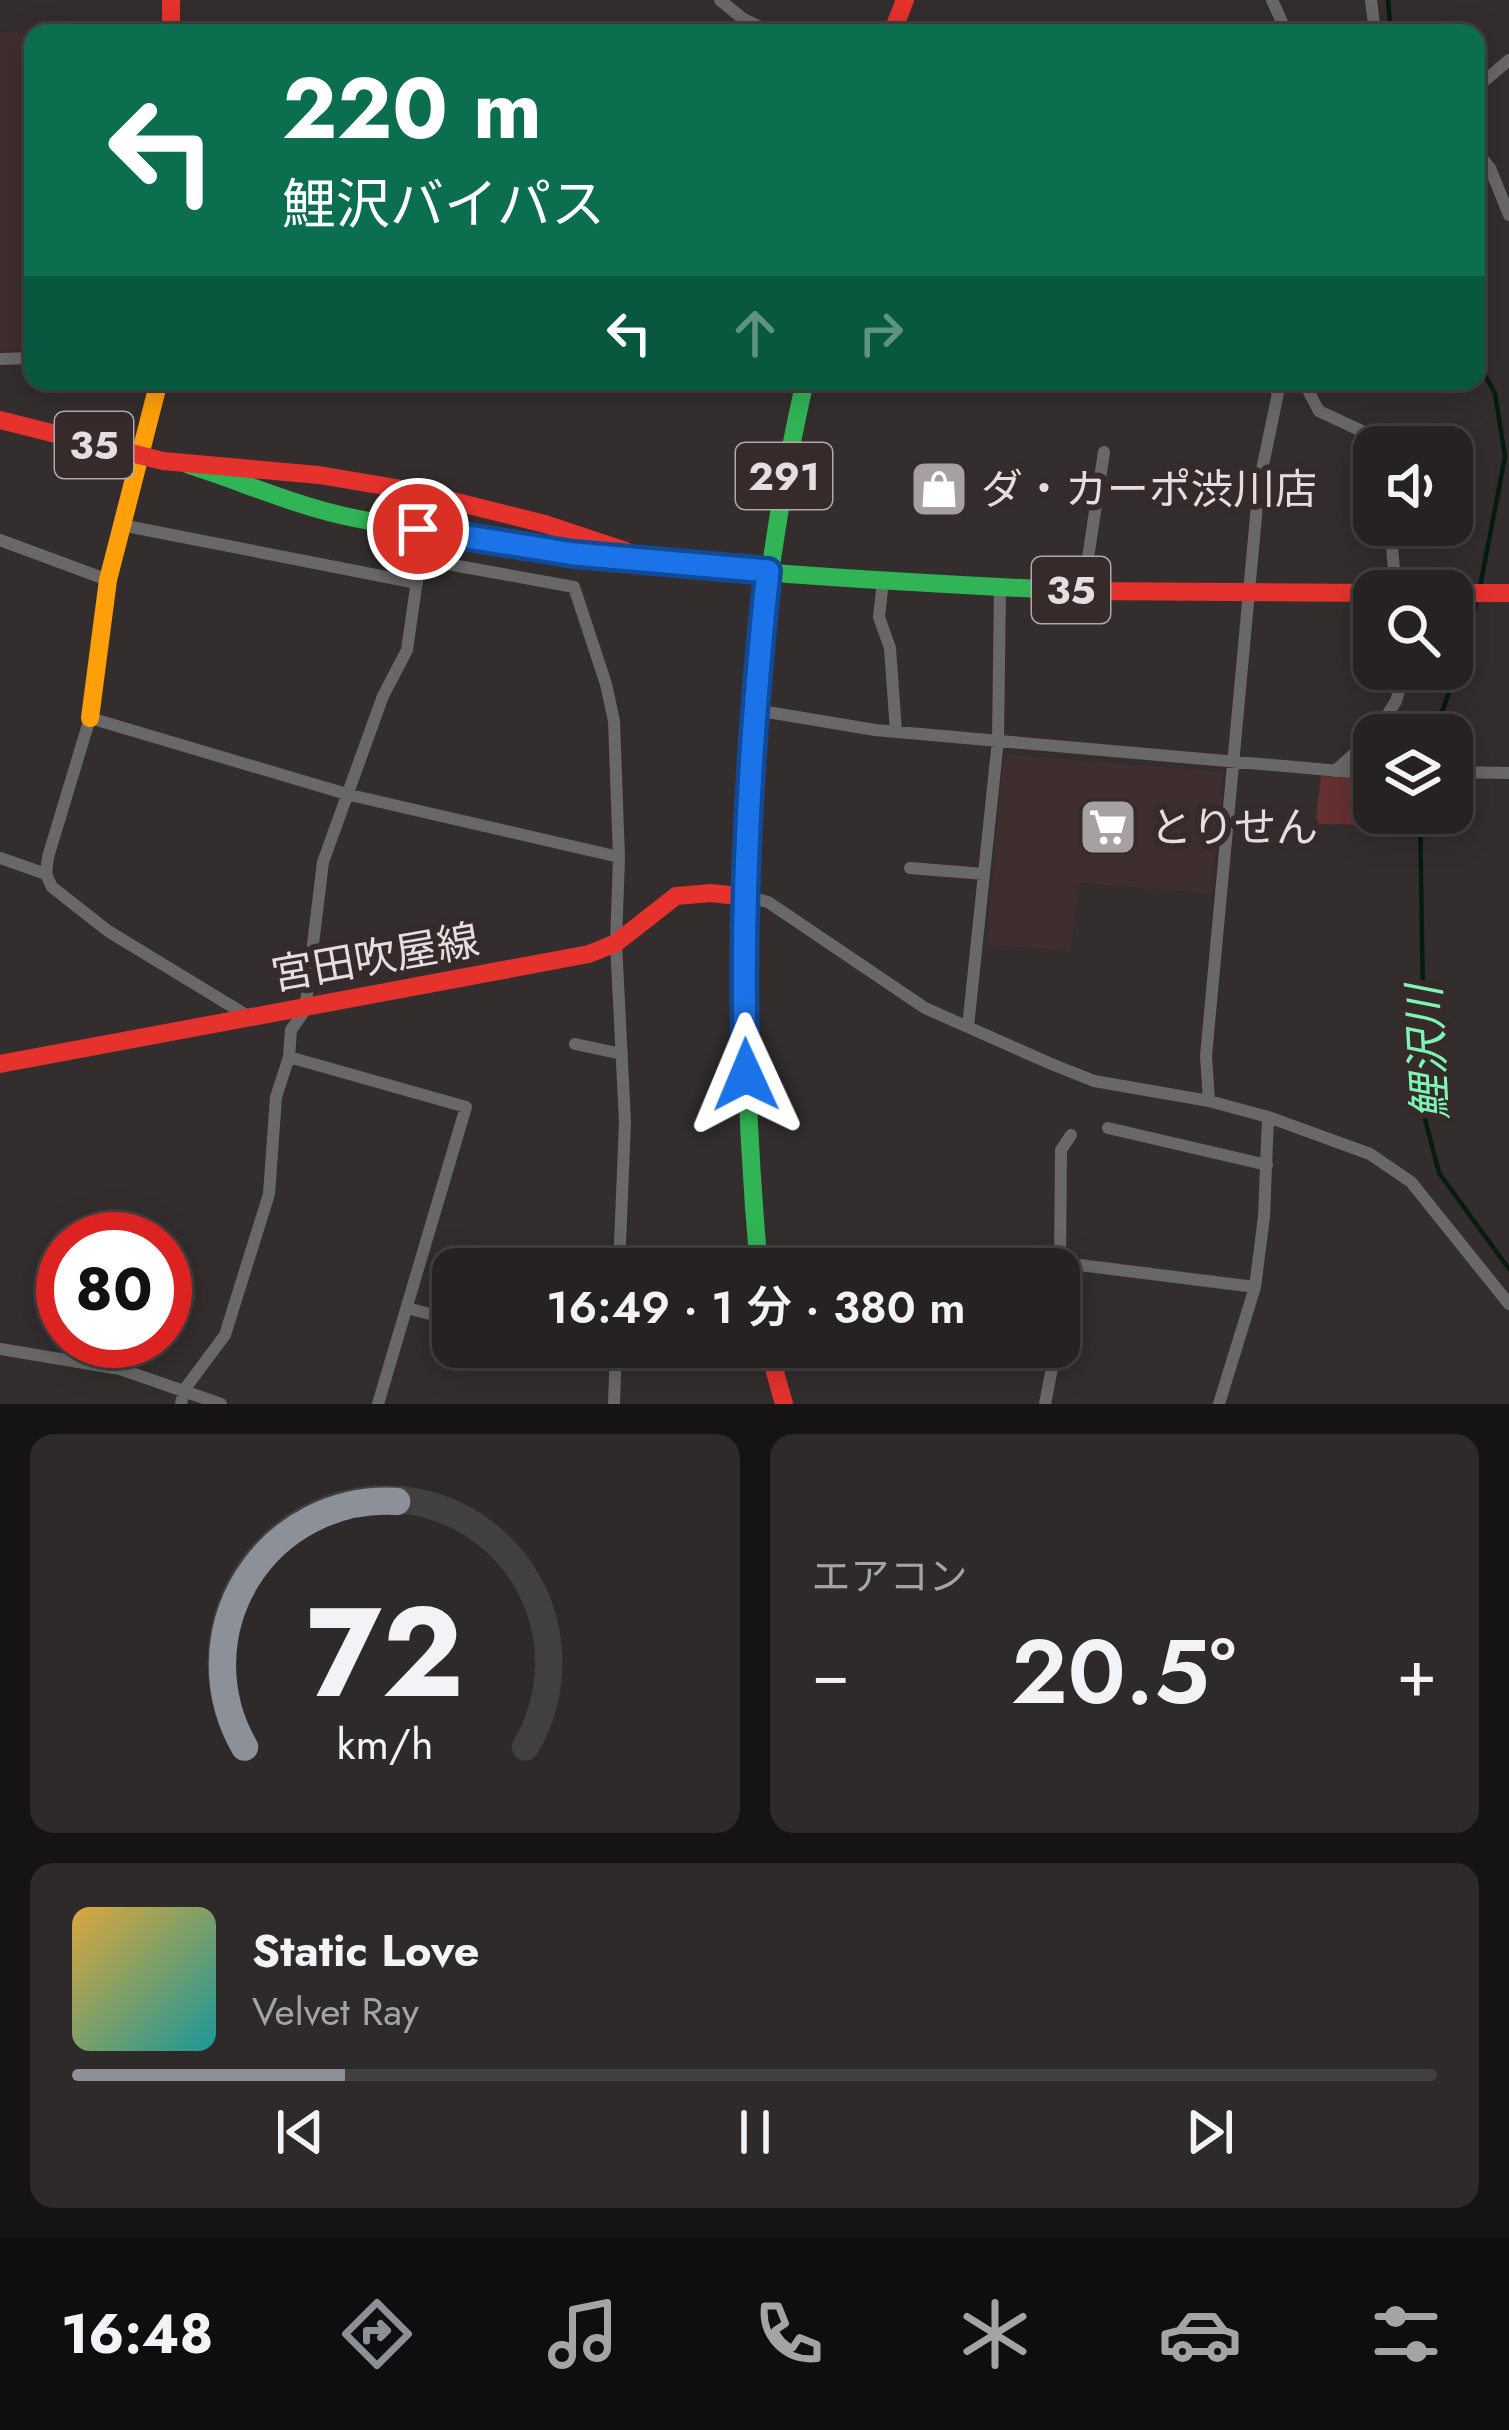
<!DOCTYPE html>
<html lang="ja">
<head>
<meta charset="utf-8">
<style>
	:root { --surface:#262222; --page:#2e2a2a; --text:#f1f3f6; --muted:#a4a4a5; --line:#423f40; --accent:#8c9099 }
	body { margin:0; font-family:Jost,"Noto Sans JP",sans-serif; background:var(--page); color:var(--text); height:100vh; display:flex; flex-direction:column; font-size:45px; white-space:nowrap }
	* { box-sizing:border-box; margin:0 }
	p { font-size:39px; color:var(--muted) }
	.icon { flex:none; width:66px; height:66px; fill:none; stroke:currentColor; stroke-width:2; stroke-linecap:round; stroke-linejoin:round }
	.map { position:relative; height:1404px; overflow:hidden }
	.sheet { display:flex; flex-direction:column; gap:30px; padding:30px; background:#151313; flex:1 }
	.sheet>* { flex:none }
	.hud { position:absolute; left:24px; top:24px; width:1461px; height:366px; border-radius:24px; box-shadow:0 6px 30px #0003,0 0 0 3px var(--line); background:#0b6e4f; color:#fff; overflow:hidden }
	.tools { position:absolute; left:1353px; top:426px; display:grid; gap:24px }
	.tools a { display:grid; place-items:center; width:120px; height:120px; border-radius:24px; background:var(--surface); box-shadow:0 6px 30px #0003,0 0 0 3px var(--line); font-size:60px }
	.speed { position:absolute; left:36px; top:1212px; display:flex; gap:24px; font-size:60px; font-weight:700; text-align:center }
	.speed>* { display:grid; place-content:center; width:156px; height:156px; border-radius:50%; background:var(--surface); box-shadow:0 6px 30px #0003,0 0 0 3px var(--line); line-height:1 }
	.speed .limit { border:18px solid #d22; background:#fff; color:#111 }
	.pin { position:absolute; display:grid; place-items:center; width:102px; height:102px; color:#fff; margin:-51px; border:6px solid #fff; border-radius:50%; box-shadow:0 3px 12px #0007 }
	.me { position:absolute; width:132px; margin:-66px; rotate:359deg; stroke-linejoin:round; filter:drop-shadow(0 0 9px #0008) }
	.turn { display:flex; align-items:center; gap:42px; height:252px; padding:0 60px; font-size:54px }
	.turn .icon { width:156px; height:156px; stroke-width:2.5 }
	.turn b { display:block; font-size:84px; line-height:102px }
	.lanes { display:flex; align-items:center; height:114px; padding:0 60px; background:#0003; justify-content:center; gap:60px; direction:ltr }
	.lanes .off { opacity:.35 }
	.big { font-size:90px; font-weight:600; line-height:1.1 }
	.sheet .widget { flex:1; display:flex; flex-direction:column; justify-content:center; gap:18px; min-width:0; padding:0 42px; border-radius:24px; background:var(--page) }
	.sheet .dial { align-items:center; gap:0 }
	.dial svg { height:312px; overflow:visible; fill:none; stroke:var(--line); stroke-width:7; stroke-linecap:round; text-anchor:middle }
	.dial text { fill:var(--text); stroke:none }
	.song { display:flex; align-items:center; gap:36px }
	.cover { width:144px; height:144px; border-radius:18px; background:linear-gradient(135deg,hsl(40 70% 55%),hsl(180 70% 35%)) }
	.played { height:12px; border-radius:6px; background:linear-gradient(90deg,var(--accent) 20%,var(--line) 20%) }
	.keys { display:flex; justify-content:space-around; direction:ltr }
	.heat { display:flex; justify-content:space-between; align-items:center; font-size:66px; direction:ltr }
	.sheet .tiles { flex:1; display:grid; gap:30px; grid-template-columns:1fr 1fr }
	.widget:last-child { grid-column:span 2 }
	.trip { position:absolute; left:432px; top:1248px; width:648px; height:120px; border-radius:24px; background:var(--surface); box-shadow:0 6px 30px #0003,0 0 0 3px var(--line); font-weight:600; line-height:120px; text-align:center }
	.tab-bar { display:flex; height:192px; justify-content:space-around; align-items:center; background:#0f0e0e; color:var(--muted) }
	.tab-bar .icon { width:84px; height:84px }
	.tab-bar .current { color:var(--accent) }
	.tab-bar b { font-size:54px; color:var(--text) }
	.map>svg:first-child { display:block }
	.built { fill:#3f2e2e }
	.green { fill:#653030 }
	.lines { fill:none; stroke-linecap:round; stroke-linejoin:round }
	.stream { stroke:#051c0f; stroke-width:4.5 }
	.street { stroke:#696868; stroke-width:12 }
	.fast { stroke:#30b455; stroke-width:18 }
	.slow { stroke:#ff9f0a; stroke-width:18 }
	.jam { stroke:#e5322d; stroke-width:18 }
	.route-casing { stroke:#114b97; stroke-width:30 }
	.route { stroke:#1a73e8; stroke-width:21 }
	.labels { text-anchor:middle; stroke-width:12; stroke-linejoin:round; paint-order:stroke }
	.shield { fill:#362a2a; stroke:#b1a8a8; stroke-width:3 }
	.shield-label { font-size:39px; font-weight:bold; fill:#e6dede }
	.poi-label { font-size:42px; fill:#e6dede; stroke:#362a2a; text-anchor:start }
	.street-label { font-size:42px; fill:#e6dede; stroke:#362a2a }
	.water-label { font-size:45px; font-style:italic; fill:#7df6b5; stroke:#362a2a }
</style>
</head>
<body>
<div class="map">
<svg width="1509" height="1404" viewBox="0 0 1509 1404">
	<rect width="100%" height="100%" fill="#332d2d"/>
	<path class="built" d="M158,29V33H33V349L0,352V32Z
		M1007,754L1224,772L1212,894L1079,883L1071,951L986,945L1003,756Z"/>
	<path class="green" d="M1321,776L1374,780V813H1386V820L1374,825L1319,824L1316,819Z"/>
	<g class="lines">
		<path class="stream" d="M1388,0L1391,33
			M1476,360L1495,393L1505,457L1480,587
			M1434,735L1468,637L1477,598
			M1420,813L1425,1119L1439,1173L1509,1269"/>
		<path class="street" d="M720,0L742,18L772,33
			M1272,0L1287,33
			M1371,0L1375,33
			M1476,88L1509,60
			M1476,151L1490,168L1509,215
			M0,359L33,358
			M1303,381L1319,411L1396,447
			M121,525L417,583
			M1390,525L1396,591
			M0,540L108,580
			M883,581L879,617L890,648L896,731
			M1083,591L1104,452
			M755,710L875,730L1374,774
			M1375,735L1396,701L1406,669
			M1335,771L1374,736
			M1452,772L1509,773
			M0,858L46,874
			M910,868L984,874
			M748,897L768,902L925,1008L1049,1063L1094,1081L1209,1101L1268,1117L1370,1154L1411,1182L1509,1304
			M246,1015L108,931L52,887L46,874L48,857L90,718L350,795L619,857
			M968,1027L998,740L1000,587
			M575,1044L622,1054
			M289,1057L466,1107L378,1404
			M1209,1101L1206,1056L1259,484L1278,393L1271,384L1258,381
			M1108,1128L1267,1165
			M1000,1269L1040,1260L1255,1287
			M407,1308L453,1320
			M1059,1331L1067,1288L1060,1264L1061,1150L1071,1135
			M551,1347L615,1364
			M0,1349L120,1369L221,1404
			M181,1404L184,1390L225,1335L269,1194L276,1097L289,1057L291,1030L305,1010L323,862L383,696L407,650L420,559L574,587L606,684L614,721L619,857L616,943L625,1122L619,1269
			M614,1404L616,1347
			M1045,1404L1056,1347
			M1219,1404L1255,1287L1264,1217L1268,1117"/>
		<path class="fast" d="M189,465C243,482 298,507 354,518C592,566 836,579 1078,591
			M759,1269C733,974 739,670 805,381"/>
		<path class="slow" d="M90,718L108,580L159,381"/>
		<path class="jam" d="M171,0V33
			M892,33L905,0
			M0,420L163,461L319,475L408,490L545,524L626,551
			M1078,591L1374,593
			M1452,593H1509
			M0,1064L589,954L616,943L676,896L711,893L746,897
			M768,1347L784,1404"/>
	</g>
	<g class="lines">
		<g class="route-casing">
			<path id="route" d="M418,529L574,554L768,571C750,738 740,907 746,1075"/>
		</g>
		<use href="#route" class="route"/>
	</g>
	<defs>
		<g id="shop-square" transform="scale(3)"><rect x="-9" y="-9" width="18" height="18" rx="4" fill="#a7a0a0" stroke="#362a2a"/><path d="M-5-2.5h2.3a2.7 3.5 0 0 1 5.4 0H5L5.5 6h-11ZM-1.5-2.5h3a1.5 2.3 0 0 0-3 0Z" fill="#fff"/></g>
		<g id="supermarket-square" transform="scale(3)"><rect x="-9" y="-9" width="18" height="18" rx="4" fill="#a7a0a0" stroke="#362a2a"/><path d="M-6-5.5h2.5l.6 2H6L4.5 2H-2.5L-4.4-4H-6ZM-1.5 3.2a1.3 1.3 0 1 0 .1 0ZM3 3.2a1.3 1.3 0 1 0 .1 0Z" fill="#fff"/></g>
	</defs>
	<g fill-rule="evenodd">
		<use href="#shop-square" x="939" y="489"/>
		<use href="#supermarket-square" x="1108" y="827"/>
	</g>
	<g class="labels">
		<g class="shield">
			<rect x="55" y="412" width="78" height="66" rx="9"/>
			<rect x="736" y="443" width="96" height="66" rx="9"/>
			<rect x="1032" y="557" width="78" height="66" rx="9"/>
		</g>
		<g class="shield-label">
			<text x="94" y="459">35</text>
			<text x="784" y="490">291</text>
			<text x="1071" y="604">35</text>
		</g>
		<g class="poi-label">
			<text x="981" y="504">ダ・カーポ渋川店</text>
			<text x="1150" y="842">とりせん</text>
		</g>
		<g class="street-label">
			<text transform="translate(375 957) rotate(-10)" y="15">宮田吹屋線</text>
		</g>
		<g class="water-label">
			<text transform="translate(1427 1053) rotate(-93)" y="16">鯉沢川</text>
		</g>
	</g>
</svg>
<div class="tools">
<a><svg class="icon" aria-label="sound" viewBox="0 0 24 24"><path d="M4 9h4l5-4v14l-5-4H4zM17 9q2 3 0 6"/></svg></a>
<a><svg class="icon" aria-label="search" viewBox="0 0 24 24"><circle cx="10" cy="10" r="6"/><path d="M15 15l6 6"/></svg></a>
<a><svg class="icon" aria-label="layers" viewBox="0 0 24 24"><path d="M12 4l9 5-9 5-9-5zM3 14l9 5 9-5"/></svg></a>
</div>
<div class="speed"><div class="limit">80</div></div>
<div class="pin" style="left:418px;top:529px;background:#d93025"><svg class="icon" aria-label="arrive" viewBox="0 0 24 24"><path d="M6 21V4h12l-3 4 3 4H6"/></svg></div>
<svg class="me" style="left:746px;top:1075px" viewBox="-20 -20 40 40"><path d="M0-17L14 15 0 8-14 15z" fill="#1a73e8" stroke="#fff" stroke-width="4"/></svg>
<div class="trip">16:49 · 1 分 · 380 m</div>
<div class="hud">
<div class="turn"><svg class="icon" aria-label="left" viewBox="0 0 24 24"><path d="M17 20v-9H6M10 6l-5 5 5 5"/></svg><div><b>220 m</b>鯉沢バイパス</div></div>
<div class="lanes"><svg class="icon" aria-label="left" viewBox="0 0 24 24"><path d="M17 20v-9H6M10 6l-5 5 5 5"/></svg><svg class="icon off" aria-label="ahead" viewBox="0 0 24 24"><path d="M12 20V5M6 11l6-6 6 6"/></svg><svg class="icon off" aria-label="right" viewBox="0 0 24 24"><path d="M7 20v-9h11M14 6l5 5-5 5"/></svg></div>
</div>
</div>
<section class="sheet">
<div class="tiles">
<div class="widget dial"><svg viewBox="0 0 100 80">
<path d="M14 69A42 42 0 1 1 86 69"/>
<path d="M14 69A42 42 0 0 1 53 6" stroke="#8c9099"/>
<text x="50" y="56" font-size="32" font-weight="700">72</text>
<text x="50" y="72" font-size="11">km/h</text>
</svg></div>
<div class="widget"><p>エアコン</p>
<div class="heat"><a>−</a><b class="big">20.5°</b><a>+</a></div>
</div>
<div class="widget">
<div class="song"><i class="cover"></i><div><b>Static Love</b><p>Velvet Ray</p></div></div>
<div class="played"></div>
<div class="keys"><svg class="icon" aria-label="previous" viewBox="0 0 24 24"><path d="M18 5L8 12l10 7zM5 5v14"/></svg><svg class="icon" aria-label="pause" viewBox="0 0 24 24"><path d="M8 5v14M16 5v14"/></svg><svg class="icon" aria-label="next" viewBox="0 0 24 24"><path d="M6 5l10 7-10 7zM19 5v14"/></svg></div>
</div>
</div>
</section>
<nav class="tab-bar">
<b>16:48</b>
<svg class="icon current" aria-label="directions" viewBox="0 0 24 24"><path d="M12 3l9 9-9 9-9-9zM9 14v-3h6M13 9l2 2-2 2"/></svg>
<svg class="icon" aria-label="music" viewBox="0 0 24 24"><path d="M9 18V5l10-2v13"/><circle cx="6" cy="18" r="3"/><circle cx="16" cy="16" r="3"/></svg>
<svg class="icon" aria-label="phone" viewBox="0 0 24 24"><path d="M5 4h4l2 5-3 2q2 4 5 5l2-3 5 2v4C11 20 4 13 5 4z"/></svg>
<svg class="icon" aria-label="climate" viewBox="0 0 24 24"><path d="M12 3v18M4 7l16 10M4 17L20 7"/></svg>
<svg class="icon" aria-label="car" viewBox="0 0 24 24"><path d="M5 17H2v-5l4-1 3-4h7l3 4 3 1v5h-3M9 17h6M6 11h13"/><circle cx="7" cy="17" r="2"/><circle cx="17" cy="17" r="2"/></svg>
<svg class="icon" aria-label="filters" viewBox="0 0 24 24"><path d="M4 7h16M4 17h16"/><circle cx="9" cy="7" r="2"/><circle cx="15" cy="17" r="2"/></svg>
</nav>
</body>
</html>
